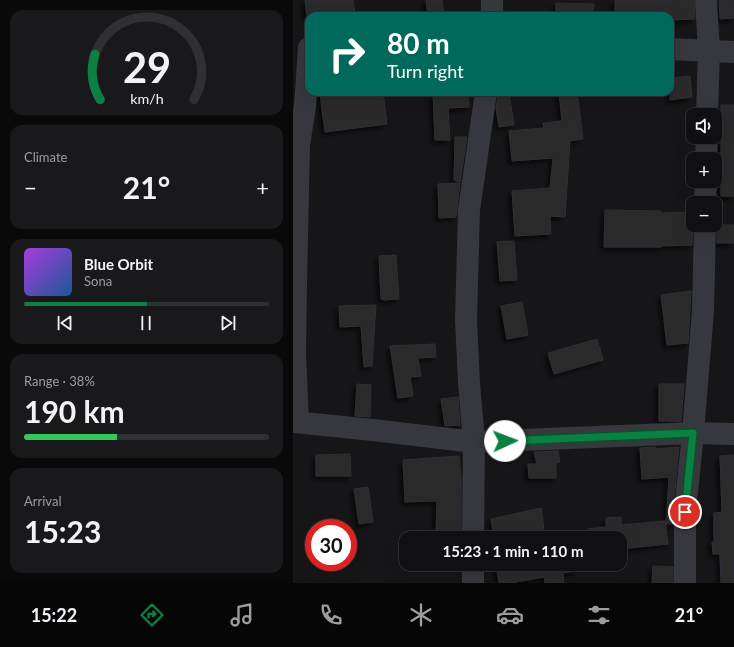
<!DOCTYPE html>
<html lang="en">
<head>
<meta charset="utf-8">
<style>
	:root { --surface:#101012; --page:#19191b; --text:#f1f3f6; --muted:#9c9d9f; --line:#303032; --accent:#0b8043 }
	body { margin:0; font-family:Lato,sans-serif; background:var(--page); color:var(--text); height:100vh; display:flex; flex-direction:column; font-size:15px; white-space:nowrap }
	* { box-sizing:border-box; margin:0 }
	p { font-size:13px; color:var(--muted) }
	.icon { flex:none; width:22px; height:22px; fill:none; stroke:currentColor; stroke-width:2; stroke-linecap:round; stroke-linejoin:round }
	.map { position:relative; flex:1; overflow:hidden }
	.drawer { display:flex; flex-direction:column; gap:10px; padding:10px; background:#09090a; width:293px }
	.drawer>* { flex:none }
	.top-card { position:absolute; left:12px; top:12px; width:369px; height:84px; border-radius:12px; box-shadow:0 4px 16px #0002,0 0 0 1px var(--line); background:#00695c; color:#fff; overflow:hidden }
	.buttons { position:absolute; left:393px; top:108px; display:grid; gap:8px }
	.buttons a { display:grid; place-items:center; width:36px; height:36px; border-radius:8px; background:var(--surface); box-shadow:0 4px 16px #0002,0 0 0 1px var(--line); font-size:20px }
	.speed { position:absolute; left:12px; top:519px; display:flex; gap:8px; font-size:20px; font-weight:700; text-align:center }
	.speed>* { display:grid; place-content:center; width:52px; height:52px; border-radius:50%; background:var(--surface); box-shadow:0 4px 16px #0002,0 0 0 1px var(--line); line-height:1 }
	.speed .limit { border:6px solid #d22; background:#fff; color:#111 }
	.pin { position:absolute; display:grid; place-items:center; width:34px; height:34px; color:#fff; margin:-17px; border:2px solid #fff; border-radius:50%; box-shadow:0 1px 4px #0007 }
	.me { position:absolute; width:44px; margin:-22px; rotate:88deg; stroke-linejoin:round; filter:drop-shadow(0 0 3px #0008) }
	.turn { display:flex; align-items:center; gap:14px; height:84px; padding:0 16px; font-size:18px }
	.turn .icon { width:52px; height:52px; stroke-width:2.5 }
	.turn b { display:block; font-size:28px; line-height:34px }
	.big { font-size:30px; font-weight:700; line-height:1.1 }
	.drawer .widget { flex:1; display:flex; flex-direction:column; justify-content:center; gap:6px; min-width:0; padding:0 14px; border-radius:12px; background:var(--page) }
	.drawer .dial { align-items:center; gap:0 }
	.dial svg { height:104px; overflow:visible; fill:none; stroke:var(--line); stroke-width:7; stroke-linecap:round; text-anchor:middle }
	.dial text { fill:var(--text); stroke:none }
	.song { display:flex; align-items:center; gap:12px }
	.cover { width:48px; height:48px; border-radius:6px; background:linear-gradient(135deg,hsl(280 70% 55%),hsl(210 70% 35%)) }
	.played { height:4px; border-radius:2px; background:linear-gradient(90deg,var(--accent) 50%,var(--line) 50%) }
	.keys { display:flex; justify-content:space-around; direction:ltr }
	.heat { display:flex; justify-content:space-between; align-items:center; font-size:22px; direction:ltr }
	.charge { height:6px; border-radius:3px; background:linear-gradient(90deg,#34c759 38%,var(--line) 0) }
	.trip { position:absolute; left:106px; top:531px; width:228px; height:40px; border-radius:12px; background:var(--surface); box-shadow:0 4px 16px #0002,0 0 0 1px var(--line); font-weight:700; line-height:40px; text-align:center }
	.menu { display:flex; height:64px; justify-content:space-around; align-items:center; background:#060607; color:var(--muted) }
	.menu .icon { width:28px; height:28px }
	.menu .current { color:var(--accent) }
	.menu b { font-size:18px; color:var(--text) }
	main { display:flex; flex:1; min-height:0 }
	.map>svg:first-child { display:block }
	.building { fill:#29292c; stroke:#303034; filter:url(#shadow) }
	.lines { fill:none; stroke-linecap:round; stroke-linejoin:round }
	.minor { stroke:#37383d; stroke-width:22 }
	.route-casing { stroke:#07532c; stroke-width:10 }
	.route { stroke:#0b8043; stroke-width:7 }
</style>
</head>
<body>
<main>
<section class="drawer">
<div class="widget dial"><svg viewBox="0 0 100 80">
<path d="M14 69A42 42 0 1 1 86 69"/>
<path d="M14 69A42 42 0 0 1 10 34" stroke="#0b8043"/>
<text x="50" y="56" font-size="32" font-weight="700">29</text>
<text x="50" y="72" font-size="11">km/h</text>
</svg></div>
<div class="widget"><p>Climate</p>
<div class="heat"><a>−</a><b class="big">21°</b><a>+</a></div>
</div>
<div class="widget">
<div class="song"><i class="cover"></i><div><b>Blue Orbit</b><p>Sona</p></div></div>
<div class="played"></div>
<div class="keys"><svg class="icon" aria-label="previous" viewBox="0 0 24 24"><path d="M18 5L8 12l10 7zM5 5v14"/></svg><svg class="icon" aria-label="pause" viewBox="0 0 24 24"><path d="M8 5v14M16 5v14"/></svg><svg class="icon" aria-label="next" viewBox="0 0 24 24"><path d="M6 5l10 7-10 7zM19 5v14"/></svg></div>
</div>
<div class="widget"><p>Range · 38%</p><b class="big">190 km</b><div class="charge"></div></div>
<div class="widget"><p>Arrival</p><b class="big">15:23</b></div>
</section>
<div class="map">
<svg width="441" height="583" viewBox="0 0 441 583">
	<defs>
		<filter id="shadow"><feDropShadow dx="-3.5" dy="3.5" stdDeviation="2" flood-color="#0009"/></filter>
	</defs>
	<rect width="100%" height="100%" fill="#161618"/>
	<path class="building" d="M12,0H60L62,14L48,16H34V14L14,17Z
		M133,0H149L151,16H135Z
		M322,0H401L402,19L377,20V16H322Z
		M426,0H441V18L427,19Z
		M263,3L301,4L300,16H263Z
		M397,76L399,97L377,100V78Z
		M40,92H90L94,124L32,132L27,93Z
		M175,92L176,107L155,108L157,140H142L140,93Z
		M266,92H284L290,139L277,141L272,217L257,216L258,234L222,236L219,191L257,188L260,158L219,161L216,131L251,128L250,123L269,121Z
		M216,93L221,125L206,127L203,108L205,94Z
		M428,105H441V196H428Z
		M162,137H174L167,182L161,180Z
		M167,183L163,217L146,218L145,184Z
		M312,210L368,211V213L400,212L399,245L368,246V247H311Z
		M424,225H441V243H424Z
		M221,241L224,280L207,281L204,242Z
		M103,255L106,299L91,300L88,299L86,256Z
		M398,291L395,343L374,345L368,295Z
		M229,302L235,335L214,339L208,306Z
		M83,305L79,366L71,367L68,326L47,327L46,306Z
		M304,339L310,360L261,374L255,353Z
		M142,344L143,357L125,358L128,376L117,377L120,396L105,398L97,346Z
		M64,384L78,385L77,417L62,416Z
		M366,384H391L388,421H366Z
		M165,397L167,425L152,426L148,399Z
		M362,447V449L386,447L380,511V524H373L376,477L349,479L347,448Z
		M265,451L267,462L263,463V478H236L235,464H244L241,452Z
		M57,454L58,476H23V455Z
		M441,455V583H428L427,554H420L419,542H421V513L429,512L427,456Z
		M166,456L168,479V535L143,534L144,501L112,502L110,460Z
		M75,487L80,522L66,524L61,489Z
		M248,508L251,529L242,530L243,538H201L198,519Z
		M328,517V525L372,521L375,544L327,549V538H295V529L313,527V518Z
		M203,564H282L283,571L270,573L271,583H252L251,577L223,582V583H206Z
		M360,566L380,567V583H359Z"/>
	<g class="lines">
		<path class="minor" d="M199,0V16
			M413,0L416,50L414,115
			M377,49L441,52
			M413,159L414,137
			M412,203L413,181
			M0,422L80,430L181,442L400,433L441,434
			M5,422L2,354L3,285L6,145L12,106L16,48
			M180,538L181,442L176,383L173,320L176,210L193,92
			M180,583V564
			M392,583V512L400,433L410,311L412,225"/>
	</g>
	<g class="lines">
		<g class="route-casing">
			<path id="route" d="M212,441L400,433L392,512"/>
		</g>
		<use href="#route" class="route"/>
	</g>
</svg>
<div class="buttons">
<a><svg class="icon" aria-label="sound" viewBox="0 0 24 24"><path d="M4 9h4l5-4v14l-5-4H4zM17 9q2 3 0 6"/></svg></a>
<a>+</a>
<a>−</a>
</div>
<div class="speed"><div class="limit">30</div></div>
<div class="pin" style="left:392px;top:512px;background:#d93025"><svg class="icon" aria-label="arrive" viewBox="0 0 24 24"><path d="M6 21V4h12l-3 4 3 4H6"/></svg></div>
<svg class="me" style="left:212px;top:441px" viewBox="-20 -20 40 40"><circle r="19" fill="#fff"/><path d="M0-13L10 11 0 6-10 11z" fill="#0b8043"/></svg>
<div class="trip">15:23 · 1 min · 110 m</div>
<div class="top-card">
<div class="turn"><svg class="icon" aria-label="right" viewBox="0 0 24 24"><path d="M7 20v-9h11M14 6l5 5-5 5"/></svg><div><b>80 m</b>Turn right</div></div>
</div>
</div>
</main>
<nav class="menu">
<b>15:22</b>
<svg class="icon current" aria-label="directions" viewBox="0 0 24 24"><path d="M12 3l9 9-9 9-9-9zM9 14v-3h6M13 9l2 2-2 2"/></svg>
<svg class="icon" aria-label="music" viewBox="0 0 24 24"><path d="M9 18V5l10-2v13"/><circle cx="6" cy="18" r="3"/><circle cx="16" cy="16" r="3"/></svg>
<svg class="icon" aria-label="phone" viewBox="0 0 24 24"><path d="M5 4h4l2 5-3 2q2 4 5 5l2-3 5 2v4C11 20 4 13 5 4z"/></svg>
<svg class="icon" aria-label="climate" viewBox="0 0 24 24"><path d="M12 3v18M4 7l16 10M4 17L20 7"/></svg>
<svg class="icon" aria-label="car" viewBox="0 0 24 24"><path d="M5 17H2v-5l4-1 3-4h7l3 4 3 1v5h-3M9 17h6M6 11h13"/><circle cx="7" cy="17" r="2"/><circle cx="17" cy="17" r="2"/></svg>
<svg class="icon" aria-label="filters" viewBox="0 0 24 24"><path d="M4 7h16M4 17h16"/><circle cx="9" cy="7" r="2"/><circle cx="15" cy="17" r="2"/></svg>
<b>21°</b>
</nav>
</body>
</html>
